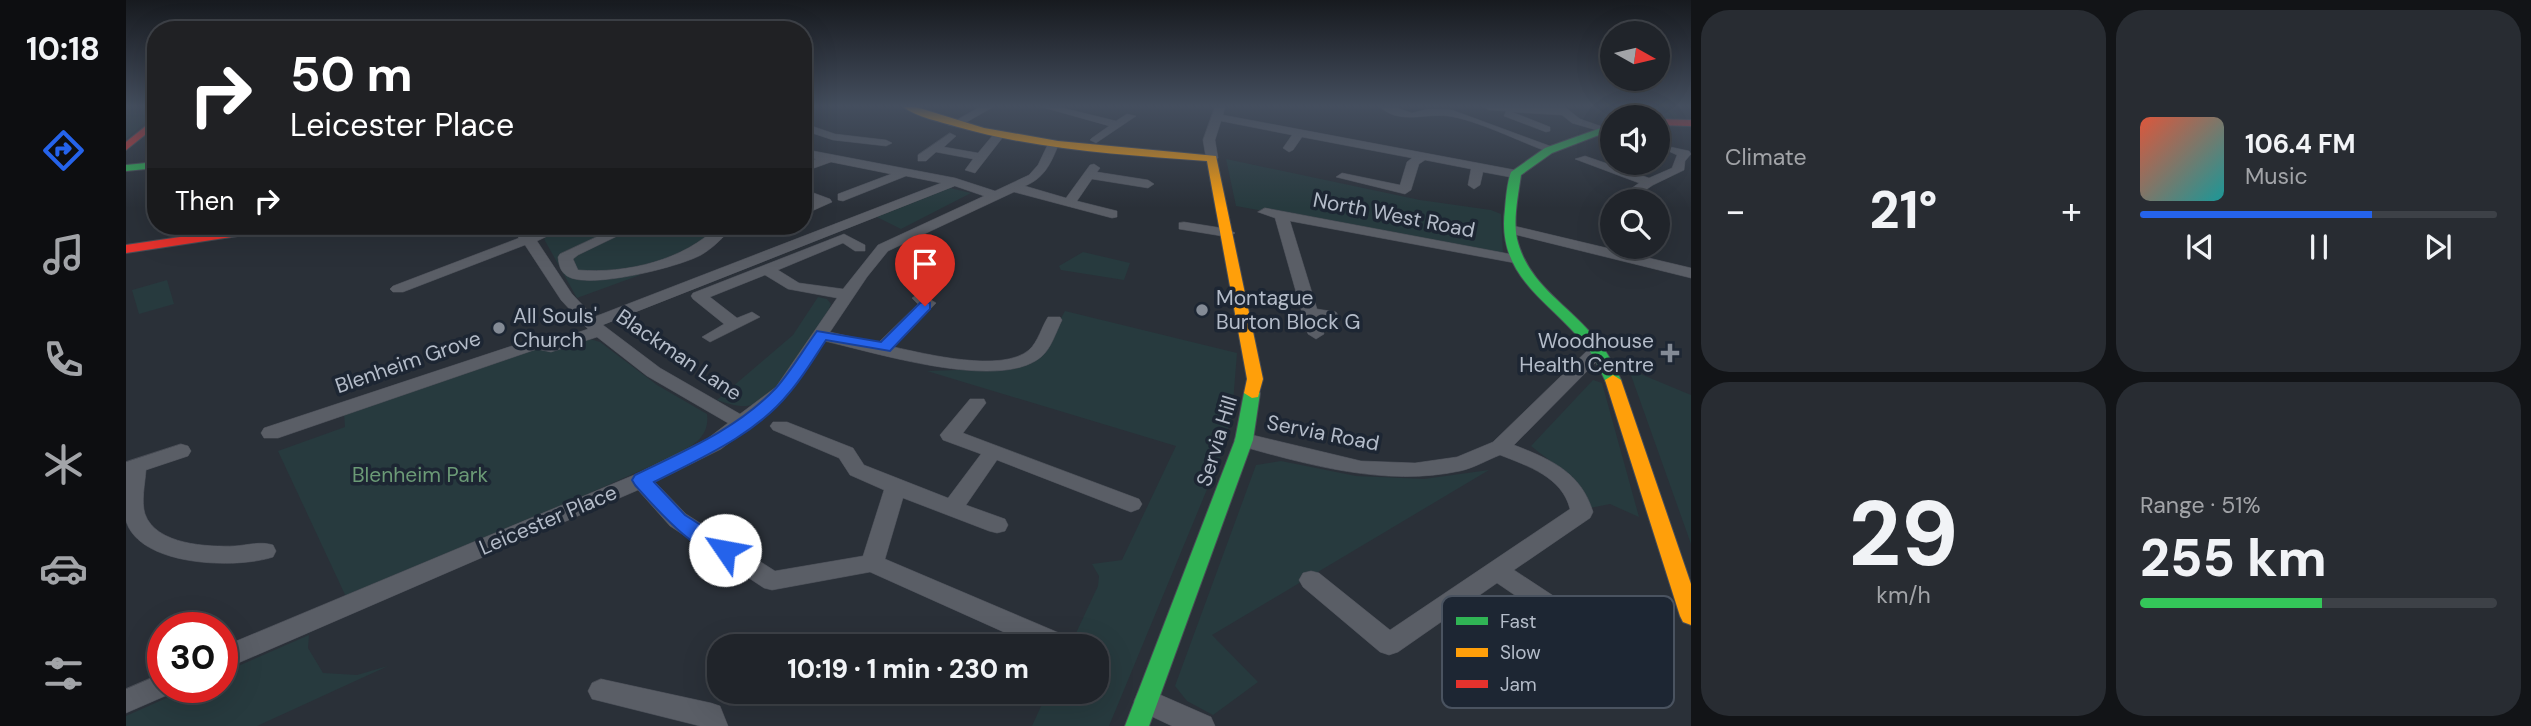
<!DOCTYPE html>
<html lang="en">
<head>
<meta charset="utf-8">
<style>
	:root { --surface:#20242a; --page:#282c32; --text:#f1f3f6; --muted:#a2a4a8; --line:#3d4147; --accent:#2563eb }
	body { margin:0; font-family:"DM Sans",sans-serif; background:var(--page); color:var(--text); height:100vh; display:flex; flex-direction:column; font-size:26px; white-space:nowrap }
	* { box-sizing:border-box; margin:0 }
	p { font-size:23px; color:var(--muted) }
	.icon { flex:none; width:38px; height:38px; fill:none; stroke:currentColor; stroke-width:2; stroke-linecap:round; stroke-linejoin:round }
	.map { position:relative; flex:1; overflow:hidden }
	.side { display:flex; flex-direction:column; gap:10px; padding:10px; background:#121417; width:840px }
	.side>* { flex:none }
	.hud { position:absolute; left:21px; top:21px; width:665px; height:214px; border-radius:28px; box-shadow:0 7px 28px #0002,0 0 0 2px var(--line); background:#202124; color:#fff; overflow:hidden }
	.needle { width:46px; rotate:98deg }
	.tools { position:absolute; left:1474px; top:21px; display:grid; gap:14px }
	.tools a { display:grid; place-items:center; width:70px; height:70px; border-radius:50%; background:var(--surface); box-shadow:0 7px 28px #0002,0 0 0 2px var(--line); font-size:35px }
	.speed { position:absolute; left:21px; top:612px; display:flex; gap:14px; font-size:35px; font-weight:700; text-align:center }
	.speed>* { display:grid; place-content:center; width:91px; height:91px; border-radius:50%; background:var(--surface); box-shadow:0 7px 28px #0002,0 0 0 2px var(--line); line-height:1 }
	.speed .limit { border:10px solid #d22; background:#fff; color:#111 }
	.pin { position:absolute; display:grid; place-items:center; width:60px; height:60px; color:#fff; margin:-72px -30px; border-radius:50% 50% 50% 0; rotate:-45deg; box-shadow:0 0 7px #0007 }
	.pin .icon { rotate:45deg }
	.me { position:absolute; width:77px; margin:-38px; rotate:303deg; stroke-linejoin:round; filter:drop-shadow(0 0 5px #0008) }
	.turn { display:flex; align-items:center; gap:24px; height:147px; padding:0 28px; font-size:32px }
	.turn .icon { width:91px; height:91px; stroke-width:2.5 }
	.turn b { display:block; font-size:49px; line-height:60px }
	.then { display:flex; align-items:center; height:66px; padding:0 28px; background:#0003; gap:14px; font-size:26px }
	.big { font-size:52px; font-weight:800; line-height:1.1 }
	.side .card { flex:1; display:flex; flex-direction:column; justify-content:center; gap:10px; min-width:0; padding:0 24px; border-radius:28px; background:var(--page) }
	.side .dial { align-items:center; gap:0 }
	.dial b { font-size:91px; line-height:1 }
	.song { display:flex; align-items:center; gap:21px }
	.cover { width:84px; height:84px; border-radius:10px; background:linear-gradient(135deg,hsl(10 70% 55%),hsl(180 70% 35%)) }
	.played { height:7px; border-radius:4px; background:linear-gradient(90deg,var(--accent) 65%,var(--line) 65%) }
	.keys { display:flex; justify-content:space-around; direction:ltr }
	.heat { display:flex; justify-content:space-between; align-items:center; font-size:38px; direction:ltr }
	.charge { height:10px; border-radius:5px; background:linear-gradient(90deg,#34c759 51%,var(--line) 0) }
	.side .tiles { flex:1; display:grid; gap:10px; grid-template-columns:repeat(2,1fr) }
	.trip { position:absolute; left:581px; top:634px; width:402px; height:70px; border-radius:28px; background:var(--surface); box-shadow:0 7px 28px #0002,0 0 0 2px var(--line); font-weight:800; line-height:70px; text-align:center }
	main { display:flex; flex:1; min-height:0 }
	.tab-bar { display:flex; flex-direction:column; width:126px; justify-content:space-around; align-items:center; background:#0d0e11; color:var(--muted) }
	.tab-bar .icon { width:49px; height:49px }
	.tab-bar .selected { color:var(--accent) }
	.tab-bar b { font-size:32px; color:var(--text) }
	.map>svg:first-child { display:block }
	.green { fill:#273a3e }
	.lines { fill:none; stroke-linecap:round; stroke-linejoin:round }
	.street-casing { stroke:#484c55; stroke-width:1 }
	.fast-casing { stroke:#484c55; stroke-width:2 }
	.slow-casing { stroke:#484c55; stroke-width:2 }
	.jam-casing { stroke:#484c55; stroke-width:2 }
	.street { fill:#5a5e66; fill-rule:evenodd }
	.fast { fill:#30b455; fill-rule:evenodd }
	.slow { fill:#ff9f0a; fill-rule:evenodd }
	.jam { fill:#e5322d; fill-rule:evenodd }
	.route { fill:#2563eb; stroke:#184099; stroke-width:2 }
	.poi-dot { fill:#848b96; stroke:#1d2633; stroke-width:2.5 }
	.labels { text-anchor:middle; stroke-width:7; stroke-linejoin:round; paint-order:stroke }
	.street-label { font-size:21px; fill:#b4bcc9; stroke:#1d2633 }
	.poi-label { font-size:21px; fill:#b4bcc9; stroke:#1d2633; text-anchor:start }
	.park-label { font-size:21px; fill:#6b9a76; stroke:#1d2633 }
	.key { fill:#1d2633; stroke:#4a5360; stroke-width:2 }
	.key-label { font-size:19px; fill:#b4bcc9 }
</style>
</head>
<body>
<main>
<nav class="tab-bar">
<b>10:18</b>
<svg class="icon selected" aria-label="directions" viewBox="0 0 24 24"><path d="M12 3l9 9-9 9-9-9zM9 14v-3h6M13 9l2 2-2 2"/></svg>
<svg class="icon" aria-label="music" viewBox="0 0 24 24"><path d="M9 18V5l10-2v13"/><circle cx="6" cy="18" r="3"/><circle cx="16" cy="16" r="3"/></svg>
<svg class="icon" aria-label="phone" viewBox="0 0 24 24"><path d="M5 4h4l2 5-3 2q2 4 5 5l2-3 5 2v4C11 20 4 13 5 4z"/></svg>
<svg class="icon" aria-label="climate" viewBox="0 0 24 24"><path d="M12 3v18M4 7l16 10M4 17L20 7"/></svg>
<svg class="icon" aria-label="car" viewBox="0 0 24 24"><path d="M5 17H2v-5l4-1 3-4h7l3 4 3 1v5h-3M9 17h6M6 11h13"/><circle cx="7" cy="17" r="2"/><circle cx="17" cy="17" r="2"/></svg>
<svg class="icon" aria-label="filters" viewBox="0 0 24 24"><path d="M4 7h16M4 17h16"/><circle cx="9" cy="7" r="2"/><circle cx="15" cy="17" r="2"/></svg>
</nav>
<div class="map">
<svg width="1565" height="726" viewBox="0 0 1565 726">
	<rect width="100%" height="100%" fill="#2a3038"/>
	<path class="green" d="M0,107H30V113L0,139Z
		M1486,107H1542L1552,115L1548,118L1486,117V121H1473Z
		M1100,159L1294,200L1365,210L1375,214L1377,254L1110,206Z
		M824,188L845,193L775,229L751,217Z
		M442,226H500L441,257L507,226H598L566,253L507,269L514,275L451,298L418,239L425,231Z
		M957,252L1004,263L998,280L935,270L933,266Z
		M41,280L48,304L13,314L6,290Z
		M692,297L701,299L705,304L703,309C688,333 656,395 629,404C616,409 604,404 591,400L667,335Z
		M939,311L1111,353L1106,415L1094,458L983,726H906L922,691H971V646H944L972,586L973,576L966,564L996,560L1050,446L801,371L893,368L913,357Z
		M461,338L474,342L531,385L581,414C584,438 566,446 547,456L222,601L152,451L219,427L218,413L411,346Z
		M1500,368L1565,395V544L1506,378Z
		M1467,380L1476,383L1513,517L1484,504L1464,508C1456,479 1427,464 1405,446Z
		M1155,461L1230,476L1298,479L1363,470L1086,635L1132,682L1087,715L1061,701L1049,686L1130,465Z
		M183,635L182,648L197,673L231,675L262,666L131,726H0V716L63,688H96V673Z"/>
	<g class="lines">
		<g class="street-casing">
			<path id="street" d="M854,107H867L832,127L822,125Z
				M916,107H933L990,121L1001,114L1010,116L970,143L964,140L966,138L983,126Z
				M1089,107H1099L1097,115L1389,170L1395,174L1389,178L1357,172L1354,185L1348,189L1342,185L1345,169L1299,160L1293,164L1285,190L1279,194L1210,177L1216,173L1274,185L1281,162L1286,158L1176,137L1167,150L1163,152L1157,148L1166,135L1095,121L1089,140L1092,158L1086,162L1080,158L1077,140Z
				M1254,107H1269L1286,113L1302,109L1326,110L1432,149L1422,152C1395,142 1348,119 1322,116C1299,113 1274,125 1254,107Z
				M1358,107H1439L1454,119L1483,129L1477,132L1446,123L1436,115L1386,112L1424,127V131L1420,132L1378,116L1380,111L1363,110Z
				M677,123L709,134L760,140L766,143L760,146L707,140L677,130Z
				M824,133L830,136L818,147L852,153L867,135L877,137L849,173L839,170L847,159L810,152L800,161H792V155Z
				M926,142L932,146C924,165 918,178 899,186L940,198L964,165L968,164L974,168L971,172L1022,180L1028,184L1022,188L966,179L951,201L991,211V217L986,218L888,192L762,251L741,277L704,332L752,343L792,304L786,298L794,293L810,303L768,347C800,354 876,373 903,350C912,342 916,326 922,317H934L936,320C930,332 925,349 915,357C873,392 748,352 698,341L662,395L624,427L595,449L529,482L560,514L649,571L737,556L758,490L724,475L713,458L647,430L644,426L647,422H661L727,448L738,465L822,498L855,454L817,440L814,435L844,399H858L860,403L837,433L1013,499L1016,504L1013,509L1005,512L997,509L871,460L840,505L879,519L882,525L879,531L871,533L863,531L777,498L759,559L945,638L948,646H909L744,572L646,590L638,588L544,526L512,490L96,670V647L508,475L581,439L602,423L521,376L471,337L425,352L411,349L152,438H138L135,433L138,428L404,340L424,342L462,329L435,300L399,245L277,292H267L264,289L267,286L393,238L381,226H396L404,233L424,226H443L411,241L446,294L468,317L815,183L780,176L717,201L712,200V194L765,174L705,162L677,172V164L690,159L677,157V149L829,178L869,191L903,175L912,165L922,144ZM829,186L858,196L752,245L717,289L673,283L652,270L717,243L729,251H739V245L718,234L567,293L565,296L567,299L598,324L576,337L584,342L634,317L626,312L611,318L584,297L639,275L662,289L711,298L650,387L614,414L534,368L477,325Z
				M1540,146L1563,151L1565,154L1559,161L1558,170L1527,185L1503,201H1488L1513,183L1449,159L1459,156L1523,178L1546,168L1551,155L1540,150Z
				M677,189L704,199L706,202L677,215V206L687,202L677,198Z
				M1139,208L1389,255L1396,259L1389,263L1164,221L1191,309L1210,312L1212,315L1204,320L1194,319L1198,334L1190,339L1182,334L1149,218L1132,212Z
				M1058,222L1102,229L1109,233L1102,237L1053,229V223Z
				M1384,225L1565,268V278L1379,232V226Z
				M494,226H512L452,255L447,259L452,270C501,274 558,260 592,226H607C598,237 587,248 575,255C553,267 462,290 441,276C434,271 433,265 432,257L434,254Z
				M1474,343L1480,344L1483,348L1480,352L1388,445C1424,459 1455,472 1467,512L1464,518L1388,570L1525,660L1529,668L1525,676L1516,679L1507,676L1371,583L1272,652L1263,655L1254,652L1177,587L1173,580L1177,573L1185,571L1193,573L1264,630L1444,509C1436,477 1402,466 1374,455C1361,460 1348,468 1334,471C1259,487 1183,465 1111,445L1108,440L1111,435L1118,433L1235,461L1289,463L1331,457L1367,442L1468,344Z
				M55,444L62,446L65,451L62,456L20,470C19,484 15,501 19,514C30,545 82,547 109,546C122,545 135,541 147,545L150,551L147,557C111,569 14,567 0,521C0,504 0,479 0,462Z
				M37,673V688H49L46,693L0,713V689Z
				M475,679L585,703L594,706L602,726H574L466,699L462,691L466,683Z
				M1021,689L1085,717L1089,726H1046L1012,710L1008,701L1012,692Z"/>
		</g>
		<g class="fast-casing">
			<path id="fast" d="M1486,124V130L1426,153L1395,175C1392,196 1387,219 1391,239C1402,285 1443,305 1470,339C1481,351 1488,365 1495,380L1487,385L1481,384C1474,371 1470,358 1460,346C1424,300 1370,278 1379,209C1380,197 1381,183 1385,172L1419,148Z
				M30,162V168L0,171V165Z
				M1126,388L1134,393L1127,440L1023,726H999L1109,440L1118,393Z"/>
		</g>
		<g class="slow-casing">
			<path id="slow" d="M777,107H790L858,128L932,141L1090,156L1137,379L1132,397L1126,398L1118,393L1121,379L1081,161C997,155 913,150 832,127C815,122 791,117 777,107Z
				M1487,375L1495,380L1565,584V625L1557,622L1554,616L1479,380Z"/>
		</g>
		<g class="jam-casing">
			<path id="jam" d="M30,118V126L0,150V142Z
				M1531,119L1565,120V126L1531,125Z
				M129,226H158L152,230L0,253V245Z"/>
		</g>
		<use href="#street" class="street"/>
		<use href="#fast" class="fast"/>
		<use href="#slow" class="slow"/>
		<use href="#jam" class="jam"/>
	</g>
	<linearGradient id="sky" x2="0" y2="1"><stop stop-color="#171a1f"/><stop offset="0.51" stop-color="#444e5e"/><stop offset="1" stop-color="#444e5e" stop-opacity="0"/></linearGradient>
	<rect width="1565" height="208" fill="url(#sky)"/>
	<path class="route" d="M799,302L804,303V309L764,351L700,340C688,358 677,377 663,393C629,435 575,458 528,482L559,515L606,545L609,550L606,556C578,565 526,504 509,485L506,480L509,475C558,451 611,429 650,388C665,371 677,350 691,331L755,342L794,303Z"/>
	<g class="poi-dot">
		<circle cx="1076" cy="310" r="7"/>
		<circle cx="373" cy="328" r="7"/>
		<path d="M1540.5 342.5h7v7h7v7h-7v7h-7v-7h-7v-7h7z"/>
	</g>
	<g class="labels">
		<g class="street-label">
			<text transform="translate(1268 215) rotate(11)" y="7">North West Road</text>
			<text transform="translate(553 355) rotate(34)" y="7">Blackman Lane</text>
			<text transform="translate(282 362) rotate(-19)" y="7">Blenheim Grove</text>
			<text transform="translate(1197 433) rotate(11)" y="7">Servia Road</text>
			<text transform="translate(1091 441) rotate(-73)" y="7">Servia Hill</text>
			<text transform="translate(422 520) rotate(-23)" y="7">Leicester Place</text>
		</g>
		<g class="poi-label">
			<text x="1090" y="305">Montague<tspan x="1090" dy="24">Burton Block G</tspan></text>
			<text x="387" y="323">All Souls'<tspan x="387" dy="24">Church</tspan></text>
			<text x="1528" y="348" text-anchor="end">Woodhouse<tspan x="1528" dy="24">Health Centre</tspan></text>
		</g>
		<g class="park-label">
			<text x="294" y="482">Blenheim Park</text>
		</g>
	</g>
	<rect x="1316" y="596" width="232" height="112" rx="10" class="key"/>
	<rect x="1330" y="617" width="32" height="8" fill="#30b455"/>
	<rect x="1330" y="648" width="32" height="9" fill="#ff9f0a"/>
	<rect x="1330" y="680" width="32" height="8" fill="#e5322d"/>
	<g class="key-label">
		<text x="1374" y="628">Fast</text>
		<text x="1374" y="659">Slow</text>
		<text x="1374" y="691">Jam</text>
	</g>
</svg>
<div class="tools">
<a><svg class="needle" viewBox="-14 -14 28 28"><path d="M0-13l5 13h-10z" fill="#e53935"/><path d="M0 13l5-13h-10z" fill="#a2a4a8"/></svg></a>
<a><svg class="icon" aria-label="sound" viewBox="0 0 24 24"><path d="M4 9h4l5-4v14l-5-4H4zM17 9q2 3 0 6"/></svg></a>
<a><svg class="icon" aria-label="search" viewBox="0 0 24 24"><circle cx="10" cy="10" r="6"/><path d="M15 15l6 6"/></svg></a>
</div>
<div class="speed"><div class="limit">30</div></div>
<div class="pin" style="left:799px;top:306px;background:#d93025"><svg class="icon" aria-label="arrive" viewBox="0 0 24 24"><path d="M6 21V4h12l-3 4 3 4H6"/></svg></div>
<svg class="me" style="left:599px;top:550px" viewBox="-20 -20 40 40"><circle r="19" fill="#fff"/><path d="M0-13L10 11 0 6-10 11z" fill="#2563eb"/></svg>
<div class="trip">10:19 · 1 min · 230 m</div>
<div class="hud">
<div class="turn"><svg class="icon" aria-label="right" viewBox="0 0 24 24"><path d="M7 20v-9h11M14 6l5 5-5 5"/></svg><div><b>50 m</b>Leicester Place</div></div>
<div class="then">Then<svg class="icon" aria-label="right" viewBox="0 0 24 24"><path d="M7 20v-9h11M14 6l5 5-5 5"/></svg></div>
</div>
</div>
<section class="side">
<div class="tiles">
<div class="card"><p>Climate</p>
<div class="heat"><a>−</a><b class="big">21°</b><a>+</a></div>
</div>
<div class="card">
<div class="song"><i class="cover"></i><div><b>106.4 FM</b><p>Music</p></div></div>
<div class="played"></div>
<div class="keys"><svg class="icon" aria-label="previous" viewBox="0 0 24 24"><path d="M18 5L8 12l10 7zM5 5v14"/></svg><svg class="icon" aria-label="pause" viewBox="0 0 24 24"><path d="M8 5v14M16 5v14"/></svg><svg class="icon" aria-label="next" viewBox="0 0 24 24"><path d="M6 5l10 7-10 7zM19 5v14"/></svg></div>
</div>
<div class="card dial"><b>29</b><p>km/h</p></div>
<div class="card"><p>Range · 51%</p><b class="big">255 km</b><div class="charge"></div></div>
</div>
</section>
</main>
</body>
</html>
